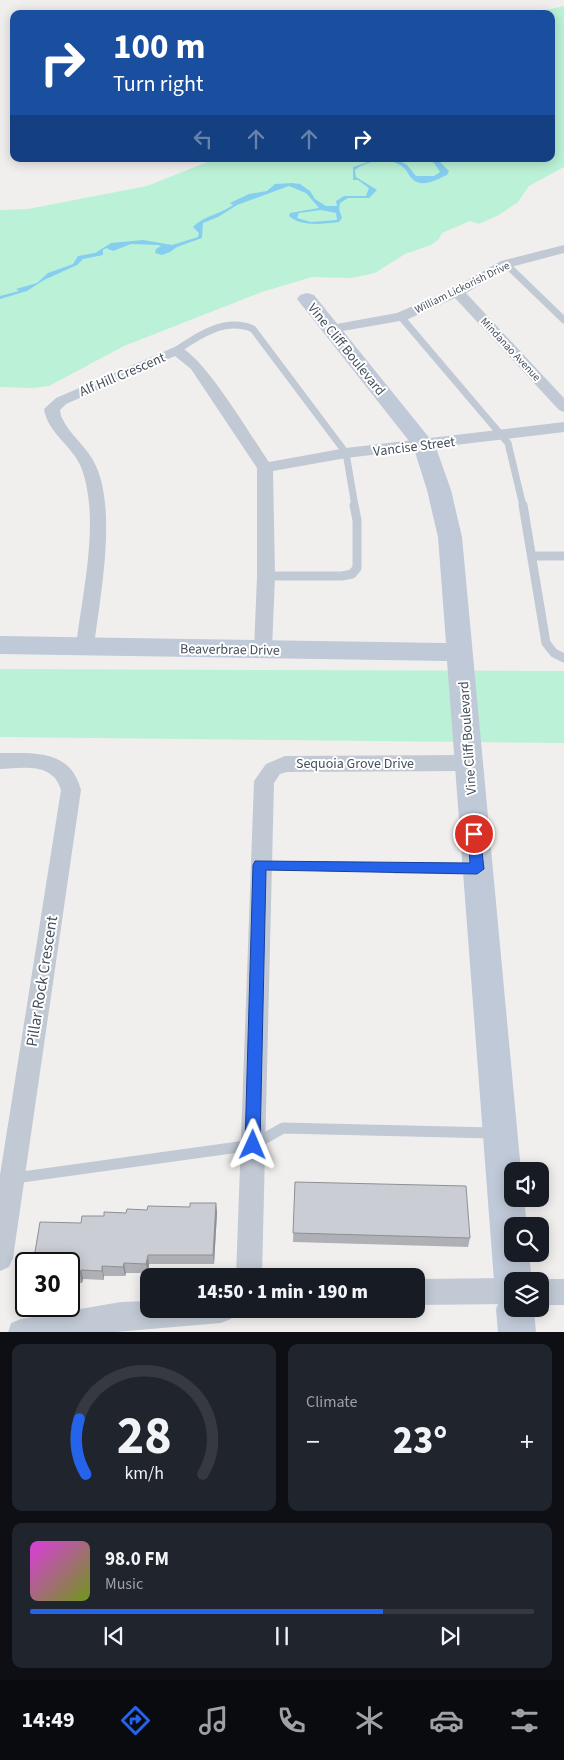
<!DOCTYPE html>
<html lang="en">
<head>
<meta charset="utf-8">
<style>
	:root { --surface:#171b24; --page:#20242c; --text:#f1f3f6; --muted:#9ea1a6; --line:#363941; --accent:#2563eb }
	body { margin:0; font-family:"Source Sans 3",sans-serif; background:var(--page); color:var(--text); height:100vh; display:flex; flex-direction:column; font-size:19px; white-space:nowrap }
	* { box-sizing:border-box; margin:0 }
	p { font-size:16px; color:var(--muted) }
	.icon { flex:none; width:28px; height:28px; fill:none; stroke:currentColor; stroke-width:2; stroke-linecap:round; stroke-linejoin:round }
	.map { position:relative; height:1332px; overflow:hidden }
	.side { display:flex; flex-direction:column; gap:12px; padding:12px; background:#0d0f14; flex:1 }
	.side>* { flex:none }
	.top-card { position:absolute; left:10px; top:10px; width:545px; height:152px; border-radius:10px; box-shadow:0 2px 12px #0003; background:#1a4fa0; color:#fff; overflow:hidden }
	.fabs { position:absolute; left:504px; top:1162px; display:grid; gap:10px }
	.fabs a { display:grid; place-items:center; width:45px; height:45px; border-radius:10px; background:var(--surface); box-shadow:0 2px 12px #0003; font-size:25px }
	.speed { position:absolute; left:15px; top:1252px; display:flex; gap:10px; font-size:25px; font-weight:700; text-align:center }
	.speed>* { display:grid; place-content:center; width:65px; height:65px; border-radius:50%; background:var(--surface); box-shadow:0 2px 12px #0003; line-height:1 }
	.speed .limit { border:2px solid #111; border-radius:8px; background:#fff; color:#111 }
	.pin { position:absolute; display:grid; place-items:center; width:42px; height:42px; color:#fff; margin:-21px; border:2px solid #fff; border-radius:50%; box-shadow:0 1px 5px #0007 }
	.me { position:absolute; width:55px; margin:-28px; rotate:1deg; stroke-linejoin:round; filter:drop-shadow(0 0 4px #0008) }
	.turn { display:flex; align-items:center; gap:18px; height:105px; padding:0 20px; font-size:22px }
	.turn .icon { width:65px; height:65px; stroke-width:2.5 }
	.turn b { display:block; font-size:35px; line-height:42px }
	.lanes { display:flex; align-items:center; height:48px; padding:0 20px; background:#0003; justify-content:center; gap:25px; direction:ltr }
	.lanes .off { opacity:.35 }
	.big { font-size:38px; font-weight:800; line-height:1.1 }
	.side .card { flex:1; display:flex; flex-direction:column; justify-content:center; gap:8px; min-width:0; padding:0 18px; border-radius:10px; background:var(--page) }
	.side .dial { align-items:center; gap:0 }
	.dial svg { height:130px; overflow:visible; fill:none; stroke:var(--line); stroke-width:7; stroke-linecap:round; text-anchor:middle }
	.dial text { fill:var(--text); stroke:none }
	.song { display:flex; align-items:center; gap:15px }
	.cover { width:60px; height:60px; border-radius:8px; background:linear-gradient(135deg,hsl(300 70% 55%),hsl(80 70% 35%)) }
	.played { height:5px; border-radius:2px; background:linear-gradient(90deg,var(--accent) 70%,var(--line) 70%) }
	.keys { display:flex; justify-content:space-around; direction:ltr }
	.heat { display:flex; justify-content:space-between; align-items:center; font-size:28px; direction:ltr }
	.side .tiles { flex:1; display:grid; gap:12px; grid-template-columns:1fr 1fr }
	.card:last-child { grid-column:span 2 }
	.trip { position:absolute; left:140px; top:1268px; width:285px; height:50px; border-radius:10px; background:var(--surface); box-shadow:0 2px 12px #0003; font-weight:800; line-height:50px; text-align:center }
	.menu { display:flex; height:80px; justify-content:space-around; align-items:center; background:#090b0e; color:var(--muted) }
	.menu .icon { width:35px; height:35px }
	.menu .active { color:var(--accent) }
	.menu b { font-size:22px; color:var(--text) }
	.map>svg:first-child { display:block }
	.green { fill:#bbf1d6 }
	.water { fill:#86ceef; fill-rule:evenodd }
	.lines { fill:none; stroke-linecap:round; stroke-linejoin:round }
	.lane-far2 { stroke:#c1c9d4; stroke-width:7 }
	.lane-far1 { stroke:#c1c9d4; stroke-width:9 }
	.lane { stroke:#c1c9d4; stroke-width:11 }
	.street { fill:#c1c9d4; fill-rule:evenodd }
	.secondary { fill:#c0c9d8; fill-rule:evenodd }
	.wall { fill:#aeb0b6 }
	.shaded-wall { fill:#8d9094 }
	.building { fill:#cacdd4; stroke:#8d9094 }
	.route { fill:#2563eb; stroke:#184099 }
	.labels { text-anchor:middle; stroke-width:4; stroke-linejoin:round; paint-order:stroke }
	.far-street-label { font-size:11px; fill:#464f5d; stroke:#fff }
	.street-label { font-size:14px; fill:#464f5d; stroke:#fff }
	.near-street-label { font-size:16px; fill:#464f5d; stroke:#fff }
</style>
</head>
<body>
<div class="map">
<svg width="564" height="1333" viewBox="0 0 564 1333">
	<rect width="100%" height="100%" fill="#f1efee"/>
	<path class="green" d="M564,6V167L529,186L518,202L499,215L479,224L470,221L442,233L439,239L431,245L405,254L375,273L352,278L312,277L262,292L124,346L49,386L32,388L0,387V210L28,209L147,186L215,159H551V14H528Z
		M0,669L564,671V743L0,737Z"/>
	<path class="water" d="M377,159L400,161L407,165L416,176H434L440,172L434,163L428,159H437L449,171L447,175C438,179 426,186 417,182C409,179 409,172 404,168C390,156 369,160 355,170L356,177L377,190L369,198H348L340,203L339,209L342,218L339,222C323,224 301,227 289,216L290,213L319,208L306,193L289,186L237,205L218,217L203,223L202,238L177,247L170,252L162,255L155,253L156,249L161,246L158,245L131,244L113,251L106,248L103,250V255L83,259L77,265L44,280L27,291L0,299V296L19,291L16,289L37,283L48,273L73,264L78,256L95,253L111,243L143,240L172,245L198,237L199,233L193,227C203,216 221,214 233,205L230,203L249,194L267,191L275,184L292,183L300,184L310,191L315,199L326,206H337L336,201L344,196H366L369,188L358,180H353V167ZM321,210L336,213L337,220L311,222L297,218L299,213Z"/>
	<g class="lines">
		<path class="lane-far2" d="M506,264L564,320
			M401,317L508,443L523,506
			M177,350C199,335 226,317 253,329L346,453L355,506"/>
		<path class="lane-far1" d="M523,505L546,643L554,653L564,658
			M533,556H564
			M266,576H342L352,574L357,568V520L354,505
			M260,865L462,869"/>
		<path class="lane" d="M395,868L474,869
			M0,1180L253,1145L283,1128L493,1133"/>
		<path class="street" d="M564,245V253L511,267L466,293L564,398V412L559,410L455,298L406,320L331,333L324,329L331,325L397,313L452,289L501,261Z
			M177,346C202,352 252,438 269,462L346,448L564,422V432L346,458L273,471L275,576L272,649L270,654L263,655L256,654L254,649L257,576V468L191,369L175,356L66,404L60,410L61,416C69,435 88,447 96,466C117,513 100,596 94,647L92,652L85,653L78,652L76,647C82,593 101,519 81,467C72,445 48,434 44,409L56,398Z
			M0,753C35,753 70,749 81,790L13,1258L9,1267L0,1271V1175L61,790C53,762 23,768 0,769Z
			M468,755L475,758L478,763L475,768L468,771L287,772L280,774L274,783L262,1276H236L254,781L266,764L285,756Z
			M512,1278L521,1281H512V1304L416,1305V1279Z
			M540,1279H564V1305H540V1281H534Z
			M149,1301V1309H235L231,1319L221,1323L104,1333H8L11,1323L21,1319L121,1302Z"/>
		<path class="secondary" d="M307,293L314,295L435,445L451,490L462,537L521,1171H512V1199H524L527,1226H512V1254H529L532,1281H512V1309H534L536,1333H498L496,1309L502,1295L500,1294L494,1281L447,661L0,654V636L446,643L438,537L427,490L413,446L297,299L300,295Z"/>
	</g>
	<path class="wall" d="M295,1182L470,1238L468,1247L293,1242Z
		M216,1203L217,1213L214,1264H149L148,1273H126L125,1276H104V1280L83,1279L82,1283H69V1264L81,1223L104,1216L147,1210L190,1207Z"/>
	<path class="shaded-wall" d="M216,1203L217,1213L214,1264L213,1255Z
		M148,1255L149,1264L148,1273L146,1264Z
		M124,1263L126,1273L125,1276L123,1267Z
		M102,1266L104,1276V1280L102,1271Z
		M81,1270L83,1279L82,1283L80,1273Z"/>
	<path class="building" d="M295,1182L466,1186L470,1238L293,1233Z
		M190,1203H216L213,1255H148L146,1264L124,1263L123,1267L102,1266V1271L81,1270L80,1273L69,1274V1264H33L40,1222L81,1223L82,1216H104V1212L126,1213L127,1209L147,1210L148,1206L190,1207Z"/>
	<path class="route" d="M474,829L480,834L484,869L477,874L266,870L260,1145L258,1150L253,1152L248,1150L245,1145L253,865L255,861L470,863L468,834Z"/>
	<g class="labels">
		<g class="far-street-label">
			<text transform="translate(462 287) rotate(-26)" y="4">William Lickorish Drive</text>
			<text transform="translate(511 349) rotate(47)" y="4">Mindanao Avenue</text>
		</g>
		<g class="street-label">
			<text transform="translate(347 349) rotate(51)" y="5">Vine Cliff Boulevard</text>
			<text transform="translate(122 374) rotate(-23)" y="5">Alf Hill Crescent</text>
			<text transform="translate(414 446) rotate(-7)" y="5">Vancise Street</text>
			<text transform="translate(230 649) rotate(1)" y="5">Beaverbrae Drive</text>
			<text transform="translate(467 738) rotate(-94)" y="5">Vine Cliff Boulevard</text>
			<text x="355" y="768">Sequoia Grove Drive</text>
		</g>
		<g class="near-street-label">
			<text transform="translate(41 981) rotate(-81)" y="6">Pillar Rock Crescent</text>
		</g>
	</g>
</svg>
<div class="fabs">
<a><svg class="icon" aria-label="sound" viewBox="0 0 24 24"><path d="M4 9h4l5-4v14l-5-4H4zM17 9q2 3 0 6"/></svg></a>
<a><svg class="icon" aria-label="search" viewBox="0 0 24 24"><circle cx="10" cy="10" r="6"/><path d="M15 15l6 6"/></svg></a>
<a><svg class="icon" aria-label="layers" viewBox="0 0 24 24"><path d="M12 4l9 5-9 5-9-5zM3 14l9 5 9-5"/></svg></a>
</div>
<div class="speed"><div class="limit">30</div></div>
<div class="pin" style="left:474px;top:834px;background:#d93025"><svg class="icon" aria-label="arrive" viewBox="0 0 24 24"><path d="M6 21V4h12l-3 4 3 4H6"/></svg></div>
<svg class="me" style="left:253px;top:1145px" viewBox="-20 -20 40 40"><path d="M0-17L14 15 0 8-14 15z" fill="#2563eb" stroke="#fff" stroke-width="4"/></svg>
<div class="trip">14:50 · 1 min · 190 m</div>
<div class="top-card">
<div class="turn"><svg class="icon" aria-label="right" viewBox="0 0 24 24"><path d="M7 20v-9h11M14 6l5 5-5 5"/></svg><div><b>100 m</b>Turn right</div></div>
<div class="lanes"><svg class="icon off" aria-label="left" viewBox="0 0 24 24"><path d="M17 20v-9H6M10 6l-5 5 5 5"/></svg><svg class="icon off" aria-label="ahead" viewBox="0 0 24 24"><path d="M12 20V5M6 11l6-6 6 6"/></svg><svg class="icon off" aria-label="ahead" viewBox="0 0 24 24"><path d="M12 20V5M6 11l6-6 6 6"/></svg><svg class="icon" aria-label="right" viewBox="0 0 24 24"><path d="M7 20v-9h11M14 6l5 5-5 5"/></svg></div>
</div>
</div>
<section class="side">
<div class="tiles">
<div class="card dial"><svg viewBox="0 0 100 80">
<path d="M14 69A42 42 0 1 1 86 69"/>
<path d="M14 69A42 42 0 0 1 10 35" stroke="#2563eb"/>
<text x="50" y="56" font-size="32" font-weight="700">28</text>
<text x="50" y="72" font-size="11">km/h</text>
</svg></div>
<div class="card"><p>Climate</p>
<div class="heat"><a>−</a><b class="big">23°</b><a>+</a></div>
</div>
<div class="card">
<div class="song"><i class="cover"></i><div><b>98.0 FM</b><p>Music</p></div></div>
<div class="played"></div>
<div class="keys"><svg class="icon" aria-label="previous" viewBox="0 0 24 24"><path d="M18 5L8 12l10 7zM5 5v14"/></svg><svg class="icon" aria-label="pause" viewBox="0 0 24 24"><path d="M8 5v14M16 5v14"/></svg><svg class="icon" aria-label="next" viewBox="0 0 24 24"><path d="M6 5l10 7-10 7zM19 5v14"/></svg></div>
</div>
</div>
</section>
<nav class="menu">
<b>14:49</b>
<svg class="icon active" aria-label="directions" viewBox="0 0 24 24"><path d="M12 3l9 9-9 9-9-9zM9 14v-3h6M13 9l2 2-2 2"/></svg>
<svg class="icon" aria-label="music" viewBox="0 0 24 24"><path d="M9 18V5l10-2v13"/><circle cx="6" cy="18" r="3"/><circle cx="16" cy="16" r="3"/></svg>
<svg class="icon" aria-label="phone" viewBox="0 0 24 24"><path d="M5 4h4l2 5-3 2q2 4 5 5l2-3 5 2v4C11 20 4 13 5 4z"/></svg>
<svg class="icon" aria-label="climate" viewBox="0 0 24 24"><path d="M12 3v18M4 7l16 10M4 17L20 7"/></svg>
<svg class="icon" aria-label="car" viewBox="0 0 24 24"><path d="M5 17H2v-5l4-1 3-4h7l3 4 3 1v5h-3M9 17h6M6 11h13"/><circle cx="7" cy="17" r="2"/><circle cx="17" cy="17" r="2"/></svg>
<svg class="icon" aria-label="filters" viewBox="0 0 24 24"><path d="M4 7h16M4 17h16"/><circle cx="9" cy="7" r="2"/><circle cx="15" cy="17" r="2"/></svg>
</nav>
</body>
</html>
